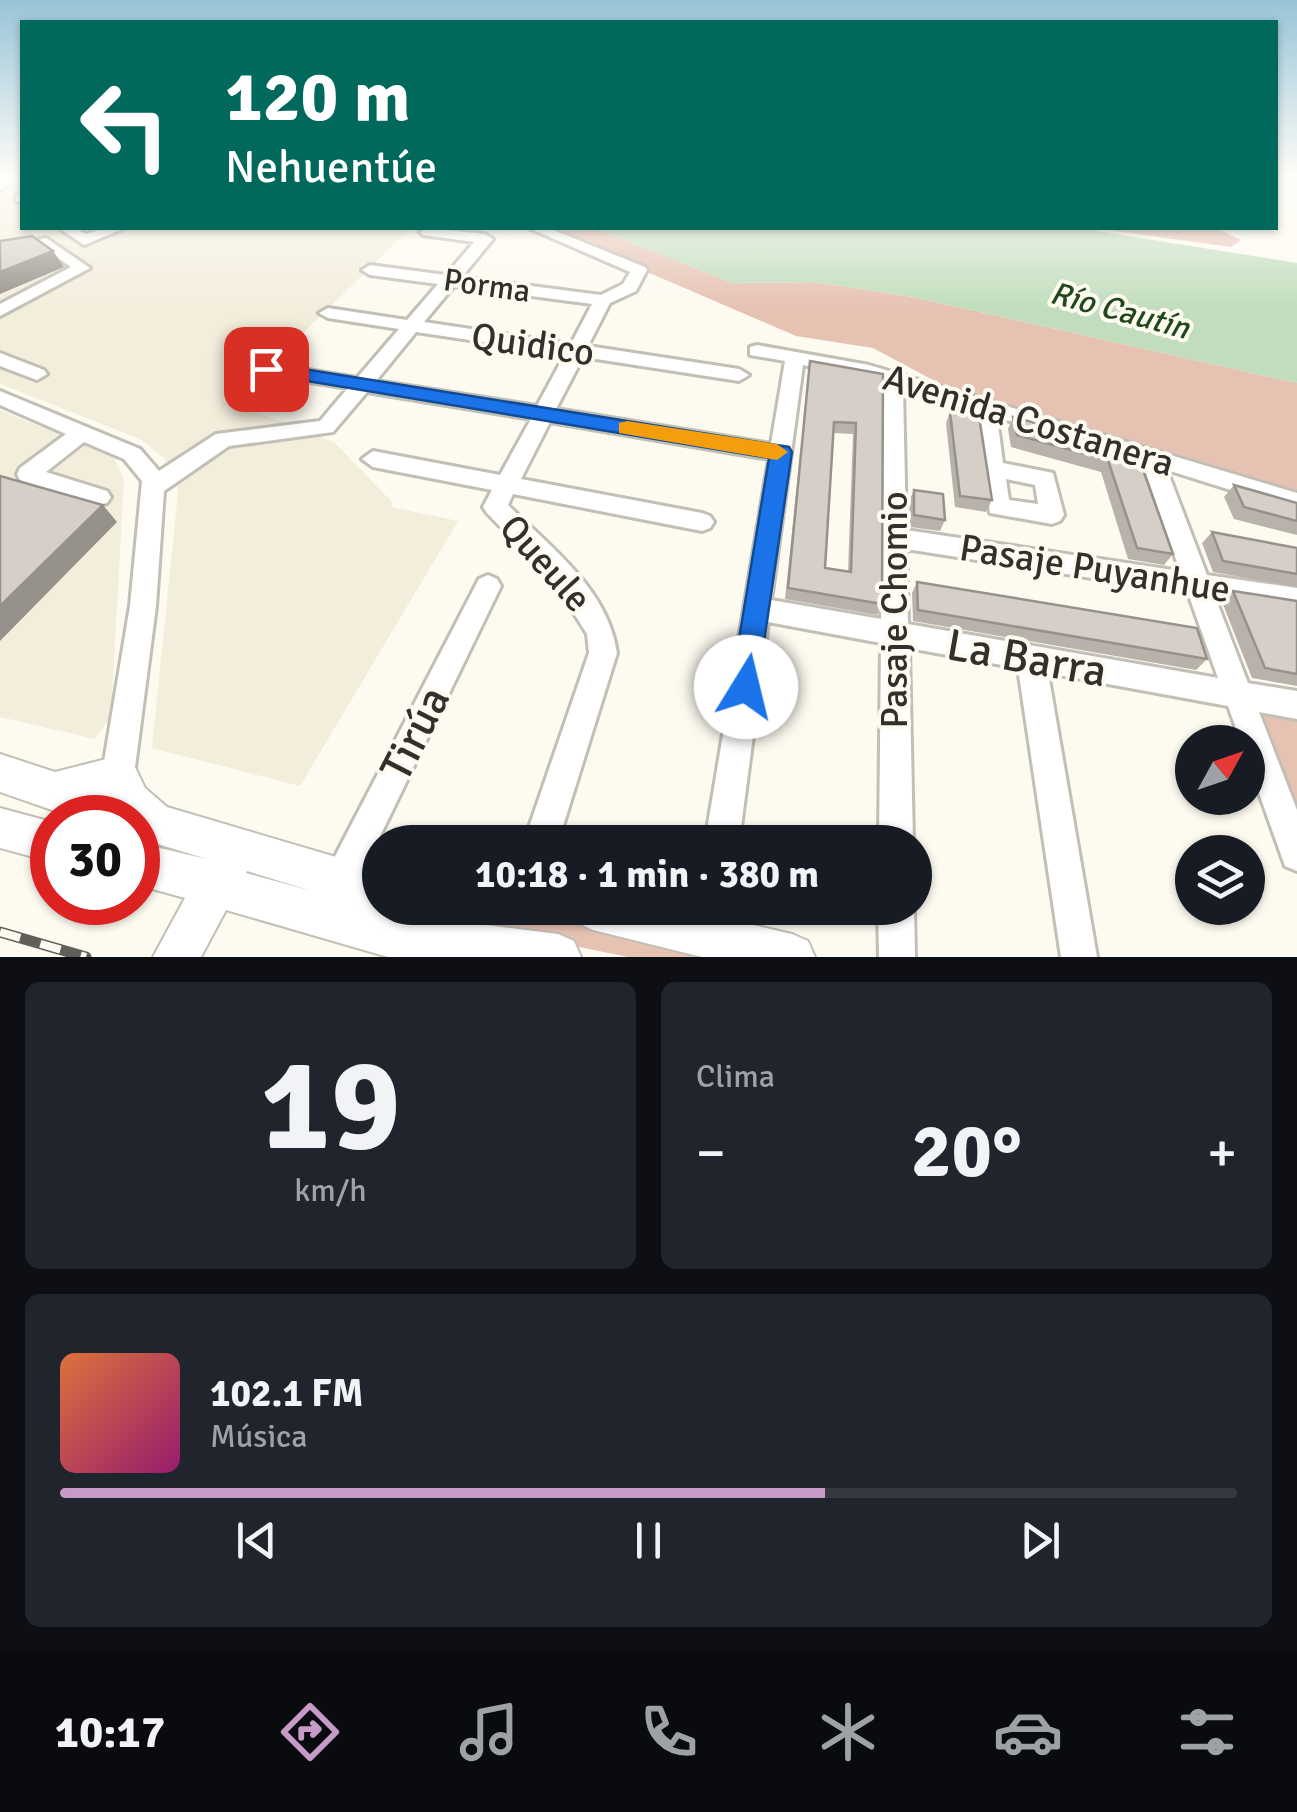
<!DOCTYPE html>
<html lang="es">
<head>
<meta charset="utf-8">
<style>
	:root { --surface:#171b24; --page:#20242c; --text:#f1f3f6; --muted:#9ea1a6; --line:#363941; --accent:#c89ac8 }
	body { margin:0; font-family:Signika,sans-serif; background:var(--page); color:var(--text); height:100vh; display:flex; flex-direction:column; font-size:38px; white-space:nowrap }
	* { box-sizing:border-box; margin:0 }
	p { font-size:32px; color:var(--muted) }
	.icon { flex:none; width:55px; height:55px; fill:none; stroke:currentColor; stroke-width:2; stroke-linecap:round; stroke-linejoin:round }
	.map { position:relative; height:957px; overflow:hidden }
	.sheet { display:flex; flex-direction:column; gap:25px; padding:25px; background:#0d0f14; flex:1 }
	.sheet>* { flex:none }
	.top-card { position:absolute; left:20px; top:20px; width:1258px; height:210px; border-radius:0px; box-shadow:0 2px 8px #0004; background:#00695c; color:#fff; overflow:hidden }
	.needle { width:65px; rotate:50deg }
	.controls { position:absolute; left:1175px; top:725px; display:grid; gap:20px }
	.controls a { display:grid; place-items:center; width:90px; height:90px; border-radius:50%; background:var(--surface); box-shadow:0 2px 8px #0004; font-size:50px }
	.speed { position:absolute; left:30px; top:795px; display:flex; gap:20px; font-size:50px; font-weight:700; text-align:center }
	.speed>* { display:grid; place-content:center; width:130px; height:130px; border-radius:50%; background:var(--surface); box-shadow:0 2px 8px #0004; line-height:1 }
	.speed .limit { border:15px solid #d22; background:#fff; color:#111 }
	.pin { position:absolute; display:grid; place-items:center; width:85px; height:85px; color:#fff; margin:-42px; border-radius:20px; box-shadow:0 5px 15px #0006 }
	.me { position:absolute; width:110px; margin:-55px; rotate:9deg; stroke-linejoin:round; filter:drop-shadow(0 0 8px #0008) }
	.turn { display:flex; align-items:center; gap:35px; height:210px; padding:0 40px; font-size:45px }
	.turn .icon { width:130px; height:130px; stroke-width:2.5 }
	.turn b { display:block; font-size:70px; line-height:85px }
	.big { font-size:75px; font-weight:700; line-height:1.1 }
	.sheet .card { flex:1; display:flex; flex-direction:column; justify-content:center; gap:15px; min-width:0; padding:0 35px; border-radius:15px; background:var(--page) }
	.sheet .dial { align-items:center; gap:0 }
	.dial b { font-size:130px; line-height:1 }
	.song { display:flex; align-items:center; gap:30px }
	.cover { width:120px; height:120px; border-radius:15px; background:linear-gradient(135deg,hsl(20 70% 55%),hsl(320 70% 35%)) }
	.played { height:10px; border-radius:5px; background:linear-gradient(90deg,var(--accent) 65%,var(--line) 65%) }
	.keys { display:flex; justify-content:space-around; direction:ltr }
	.heat { display:flex; justify-content:space-between; align-items:center; font-size:55px; direction:ltr }
	.sheet .tiles { flex:1; display:grid; gap:25px; grid-template-columns:1fr 1fr }
	.card:last-child { grid-column:span 2 }
	.trip { position:absolute; left:362px; top:825px; width:570px; height:100px; border-radius:50px; background:var(--surface); box-shadow:0 2px 8px #0004; font-weight:700; line-height:100px; text-align:center }
	.tab-bar { display:flex; height:160px; justify-content:space-around; align-items:center; background:#090b0e; color:var(--muted) }
	.tab-bar .icon { width:70px; height:70px }
	.tab-bar .selected { color:var(--accent) }
	.tab-bar b { font-size:45px; color:var(--text) }
	.map>svg:first-child { display:block }
	.built { fill:#f3eddc }
	.green { fill:#e6c2b3 }
	.water { fill:#c1ddbd }
	.lines { fill:none; stroke-linecap:round; stroke-linejoin:round }
	.minor-casing { stroke:#c2bfb5; stroke-width:6 }
	.major-casing { stroke:#c2bfb5; stroke-width:4 }
	.minor { fill:#fff; fill-rule:evenodd }
	.major { fill:#fff; fill-rule:evenodd }
	.rail-casing { stroke:#605f59; stroke-width:11 }
	.rail { stroke:#fdfaf0; stroke-width:8; stroke-dasharray:21; stroke-linecap:butt }
	.wall { fill:#b8b2ab; fill-rule:evenodd }
	.shaded-wall { fill:#96918b }
	.building { fill:#d6cfc7; stroke:#96918b; stroke-width:2.5; fill-rule:evenodd }
	.route { fill:#1a73e8; stroke:#114b97; stroke-width:2.5 }
	.slow { fill:#f59e0b }
	.labels { text-anchor:middle; stroke-width:8; stroke-linejoin:round; paint-order:stroke }
	.far-street-label { font-size:32px; fill:#31302c; stroke:#fdfaf0 }
	.far-water-label { font-size:32px; font-style:italic; fill:#21471d; stroke:#fdfaf0 }
	.street-label { font-size:38px; fill:#31302c; stroke:#fdfaf0 }
	.near-street-label { font-size:45px; fill:#31302c; stroke:#fdfaf0 }
</style>
</head>
<body>
<div class="map">
<svg width="1297" height="957" viewBox="0 0 1297 957">
	<rect width="100%" height="100%" fill="#fdfaf0"/>
	<path class="built" d="M22,182V228H411L232,402L334,442L392,502L391,507L458,521L300,786L152,748L178,492L176,479L163,457L140,439L0,384V188Z
		M0,410L114,458L124,480L111,716L95,739L0,717Z"/>
	<path class="green" d="M545,228H595L732,283L815,282L913,297L1297,383V495L948,388L873,348L796,336Z
		M1094,228H1216L1241,240L1231,247Z
		M1252,706L1297,712V822Z
		M558,913L691,951L692,957H628L456,922Z"/>
	<path class="water" d="M595,228H1078L1297,263V383L913,297L815,282L732,283Z"/>
	<g class="lines">
		<g class="minor-casing">
			<path id="minor" d="M8,175L22,177L0,190V180Z
				M22,194V202L16,201V195Z
				M59,228H75L86,234L105,228H125L84,245Z
				M428,228L485,234L493,239L462,277L601,295L623,284L630,272L529,228H548L645,267L647,270L636,291L610,303L588,346L739,369L749,375L739,381L583,357L556,409L771,444L785,361L750,355V347L757,345L869,365L1297,493V511L1167,470L1207,575L1297,588V610L1215,597L1248,683L1297,691V719L1259,712L1297,810V871L1285,866L1248,762V742H1241L1228,706L1048,673L1097,957H1061L1018,668L909,648L913,842H879L881,643L768,622L739,842H705L769,459L550,422L521,479L702,513L710,516L714,522L710,528L702,531L513,494L508,505C551,548 608,589 617,653L558,842H524L589,653L587,634L554,582L487,513L483,507L492,490L373,467L362,459L373,451L500,475L531,419L367,392L333,432L229,446L164,491L156,606L134,775L122,794L111,799L100,794L95,783L103,768L130,606L142,481L124,459L84,442L46,472L107,491L111,497L107,503L99,505L20,480L17,474L20,468L66,434L0,405V391L140,449L159,471L216,434L320,421L348,388L266,375L256,369L266,363L357,378L399,329L328,318L319,313L328,308L407,320L438,284L370,275L362,270L370,265L446,275L474,242L423,235L420,232ZM454,286L592,304L571,344L424,322ZM416,332L565,354L537,406L376,381ZM803,365L883,382L881,619L771,600ZM903,388L975,411L990,513L1052,524L1060,521L1064,515L1053,473L1003,463L997,417L1142,462L1180,571L906,530ZM1006,479L1035,485L1038,504L1009,500ZM906,549L1188,593L1218,678L908,624Z
				M46,238L90,268L0,316V304L71,267L43,248L0,258V248Z
				M0,353L44,370L47,374L37,380L0,366Z
				M488,575L497,579L501,586L353,892L341,897L329,892L324,880L329,868L479,579Z
				M878,908H914L915,957H879Z"/>
		</g>
		<g class="major-casing">
			<path id="major" d="M0,175H10L0,181Z
				M0,754L55,772L118,756L132,761L145,788L167,807L380,870V908H392L383,911L428,918L425,908H486L478,924L558,934L574,941L581,957H388L226,910L201,957H153L185,898L138,885V843L207,859L138,838V818H75L0,792ZM247,871L312,891L246,873Z
				M0,808L52,822V862L0,848Z
				M571,908H681L792,934L808,941L815,957H702L593,930L578,923Z"/>
		</g>
		<use href="#minor" class="minor"/>
		<use href="#major" class="major"/>
		<g class="rail-casing">
			<path id="rail" d="M0,932L86,957"/>
		</g>
		<use href="#rail" class="rail"/>
	</g>
	<path class="wall" d="M810,361L883,374L882,604L877,615L785,599ZM834,433L853,434L848,572L825,568Z
		M950,412L992,500L986,512L955,507L946,423Z
		M1013,417L1136,450L1173,554L1164,565L1128,559L1101,472L1011,447L1008,429Z
		M1234,485L1297,503V535L1234,519L1224,497Z
		M914,490L945,520L940,531L910,527L909,501Z
		M1212,532L1297,548V587L1213,572L1202,543Z
		M917,582L1207,659L1196,670L913,621L912,593Z
		M1233,591L1297,601V686L1252,678L1222,602Z"/>
	<path class="shaded-wall" d="M53,251L64,267L0,294V272Z
		M103,505L117,522L0,641V606Z"/>
	<path class="building" d="M32,236L53,251L0,272V241Z
		M810,361L883,374L882,604L788,588ZM834,422L856,423L851,572L825,568Z
		M950,412L979,416L992,500L960,496Z
		M1013,417L1136,450L1173,554L1137,548L1108,460L1017,435Z
		M0,476L103,505L0,606Z
		M1234,485L1297,503V521L1244,507Z
		M914,490L943,494L945,520L914,515Z
		M1212,532L1297,548V574L1223,561Z
		M917,582L1197,628L1207,659L918,610Z
		M1233,591L1297,601V674L1265,668Z"/>
	<linearGradient id="sky" x2="0" y2="1"><stop stop-color="#98c4d7"/><stop offset="0.57" stop-color="#fefdf8"/><stop offset="1" stop-color="#fefdf8" stop-opacity="0"/></linearGradient>
	<rect width="1297" height="309" fill="url(#sky)"/>
	<path class="route" d="M266,363L789,447L792,452L756,696L746,700L735,696L731,687L769,458L259,373V365Z"/>
	<path class="slow" d="M627,421L777,444L788,452L777,460L619,433V423Z"/>
	<g class="labels">
		<g class="far-street-label">
			<text transform="translate(487 285) rotate(8)" y="11">Porma</text>
		</g>
		<g class="far-water-label">
			<text transform="translate(1120 310) rotate(15)" y="11">Río Cautín</text>
		</g>
		<g class="street-label">
			<text transform="translate(533 344) rotate(8)" y="13">Quidico</text>
			<text transform="translate(1029 420) rotate(17)" y="13">Avenida Costanera</text>
			<text transform="translate(546 563) rotate(48)" y="13">Queule</text>
			<text transform="translate(1095 568) rotate(9)" y="13">Pasaje Puyanhue</text>
			<text transform="translate(894 610) rotate(-90)" y="13">Pasaje Chomio</text>
		</g>
		<g class="near-street-label">
			<text transform="translate(1027 657) rotate(10)" y="16">La Barra</text>
			<text transform="translate(414 733) rotate(-63)" y="16">Tirúa</text>
		</g>
	</g>
</svg>
<div class="controls">
<a><svg class="needle" viewBox="-14 -14 28 28"><path d="M0-13l5 13h-10z" fill="#e53935"/><path d="M0 13l5-13h-10z" fill="#9ea1a6"/></svg></a>
<a><svg class="icon" aria-label="layers" viewBox="0 0 24 24"><path d="M12 4l9 5-9 5-9-5zM3 14l9 5 9-5"/></svg></a>
</div>
<div class="speed"><div class="limit">30</div></div>
<div class="pin" style="left:266px;top:369px;background:#d93025"><svg class="icon" aria-label="arrive" viewBox="0 0 24 24"><path d="M6 21V4h12l-3 4 3 4H6"/></svg></div>
<svg class="me" style="left:746px;top:687px" viewBox="-20 -20 40 40"><circle r="19" fill="#fff"/><path d="M0-13L10 11 0 6-10 11z" fill="#1a73e8"/></svg>
<div class="trip">10:18 · 1 min · 380 m</div>
<div class="top-card">
<div class="turn"><svg class="icon" aria-label="left" viewBox="0 0 24 24"><path d="M17 20v-9H6M10 6l-5 5 5 5"/></svg><div><b>120 m</b>Nehuentúe</div></div>
</div>
</div>
<section class="sheet">
<div class="tiles">
<div class="card dial"><b>19</b><p>km/h</p></div>
<div class="card"><p>Clima</p>
<div class="heat"><a>−</a><b class="big">20°</b><a>+</a></div>
</div>
<div class="card">
<div class="song"><i class="cover"></i><div><b>102.1 FM</b><p>Música</p></div></div>
<div class="played"></div>
<div class="keys"><svg class="icon" aria-label="previous" viewBox="0 0 24 24"><path d="M18 5L8 12l10 7zM5 5v14"/></svg><svg class="icon" aria-label="pause" viewBox="0 0 24 24"><path d="M8 5v14M16 5v14"/></svg><svg class="icon" aria-label="next" viewBox="0 0 24 24"><path d="M6 5l10 7-10 7zM19 5v14"/></svg></div>
</div>
</div>
</section>
<nav class="tab-bar">
<b>10:17</b>
<svg class="icon selected" aria-label="directions" viewBox="0 0 24 24"><path d="M12 3l9 9-9 9-9-9zM9 14v-3h6M13 9l2 2-2 2"/></svg>
<svg class="icon" aria-label="music" viewBox="0 0 24 24"><path d="M9 18V5l10-2v13"/><circle cx="6" cy="18" r="3"/><circle cx="16" cy="16" r="3"/></svg>
<svg class="icon" aria-label="phone" viewBox="0 0 24 24"><path d="M5 4h4l2 5-3 2q2 4 5 5l2-3 5 2v4C11 20 4 13 5 4z"/></svg>
<svg class="icon" aria-label="climate" viewBox="0 0 24 24"><path d="M12 3v18M4 7l16 10M4 17L20 7"/></svg>
<svg class="icon" aria-label="car" viewBox="0 0 24 24"><path d="M5 17H2v-5l4-1 3-4h7l3 4 3 1v5h-3M9 17h6M6 11h13"/><circle cx="7" cy="17" r="2"/><circle cx="17" cy="17" r="2"/></svg>
<svg class="icon" aria-label="filters" viewBox="0 0 24 24"><path d="M4 7h16M4 17h16"/><circle cx="9" cy="7" r="2"/><circle cx="15" cy="17" r="2"/></svg>
</nav>
</body>
</html>
